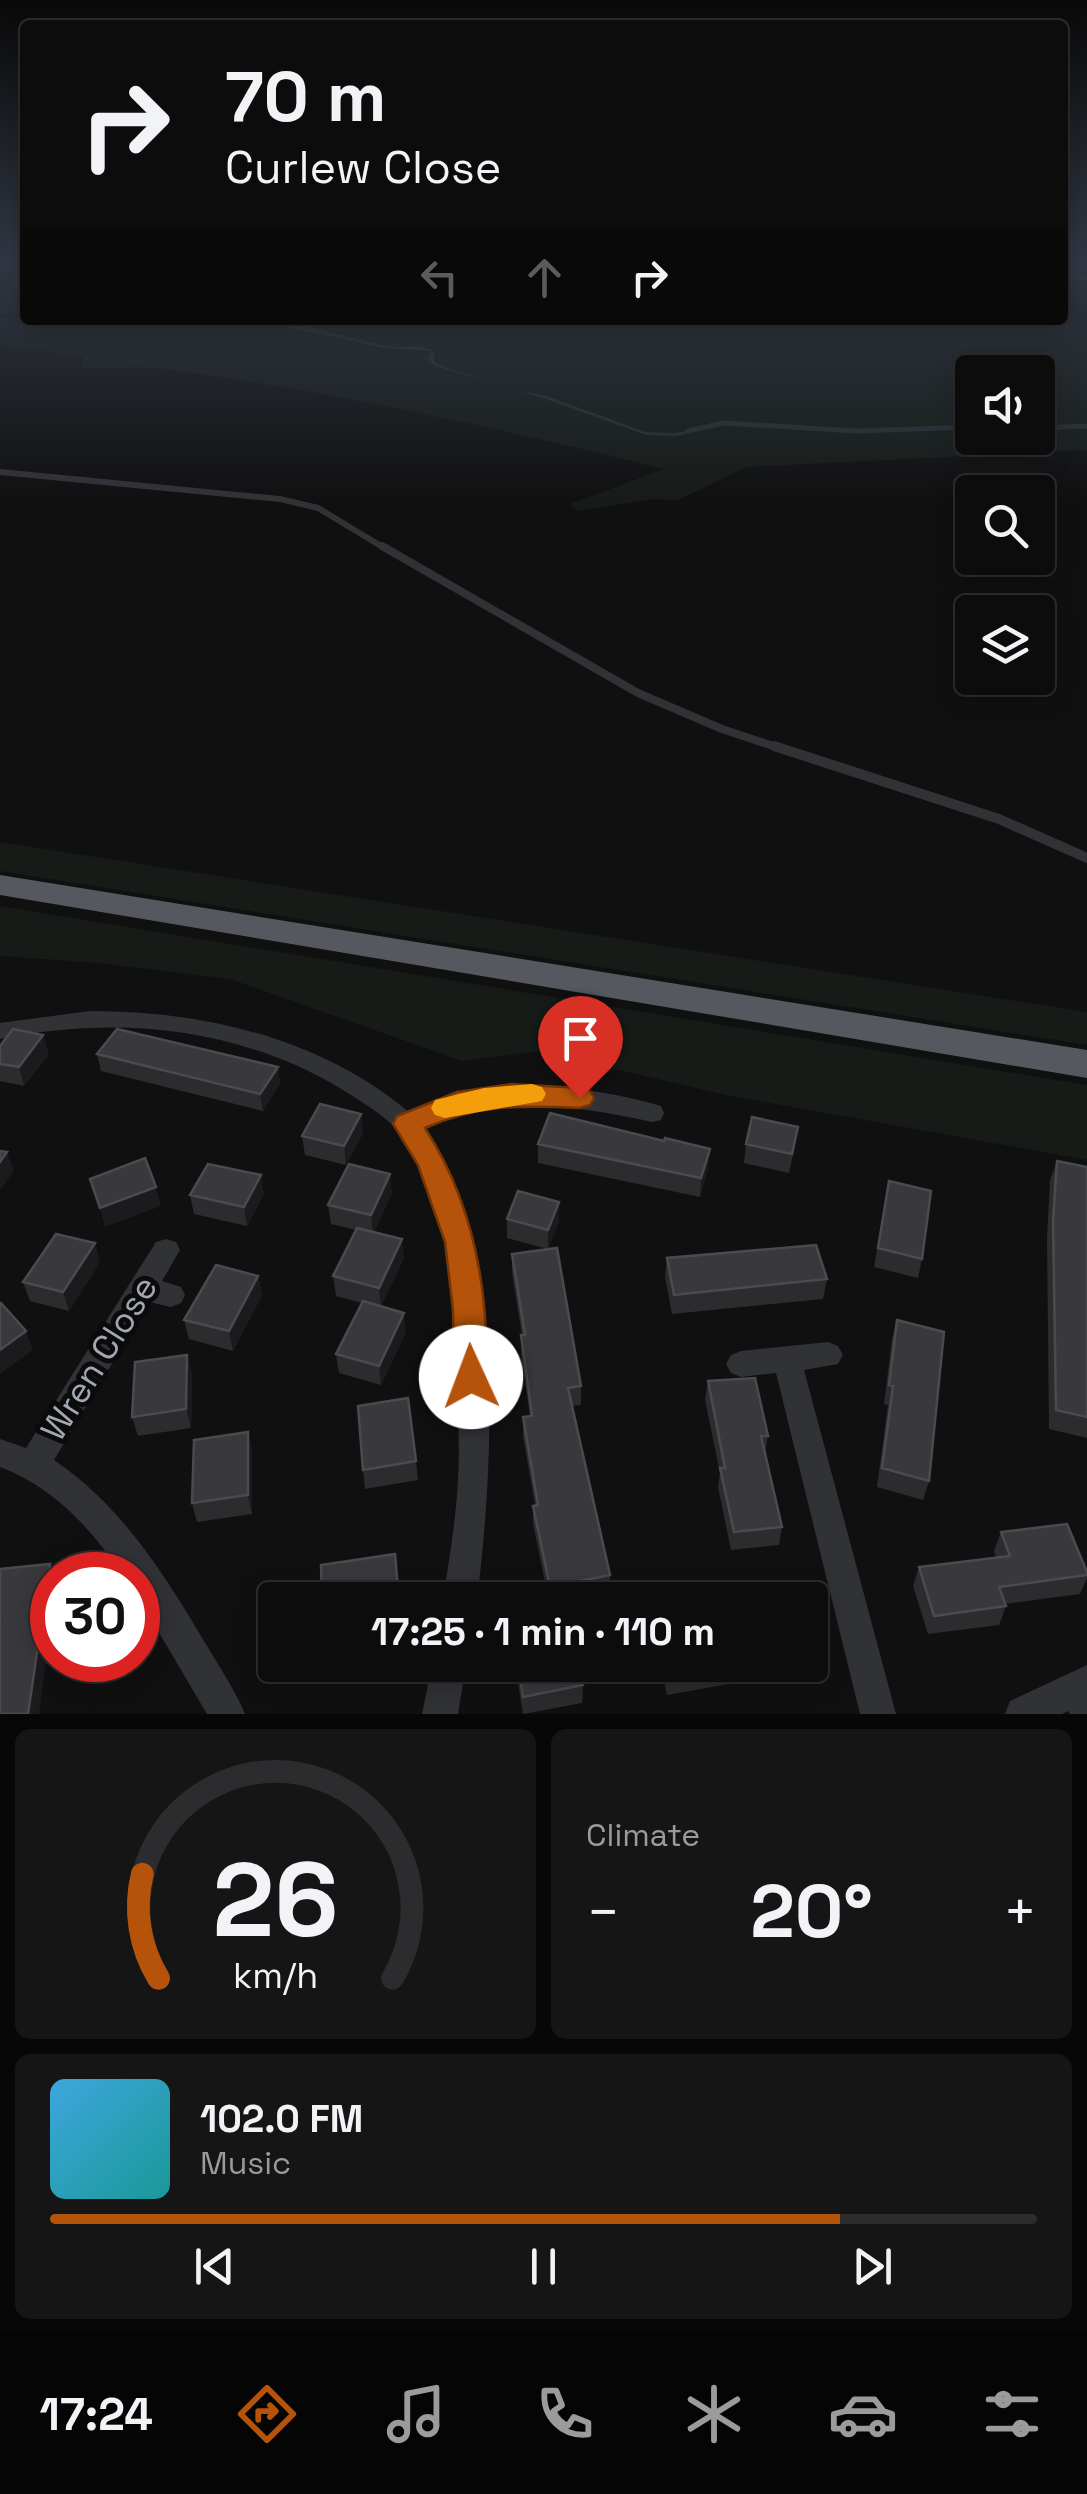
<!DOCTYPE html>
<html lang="en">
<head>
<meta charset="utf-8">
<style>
	:root { --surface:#0c0c0d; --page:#151516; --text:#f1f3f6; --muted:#9a9b9d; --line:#2c2c2e; --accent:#b45309 }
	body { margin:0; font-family:"Space Grotesk",sans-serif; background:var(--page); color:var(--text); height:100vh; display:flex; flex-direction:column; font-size:38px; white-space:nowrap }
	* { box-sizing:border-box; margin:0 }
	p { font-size:32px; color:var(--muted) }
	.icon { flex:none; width:55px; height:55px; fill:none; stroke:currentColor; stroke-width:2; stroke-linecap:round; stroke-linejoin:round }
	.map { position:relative; height:1714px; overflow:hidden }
	.side { display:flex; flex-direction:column; gap:15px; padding:15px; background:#070707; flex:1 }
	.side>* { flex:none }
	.banner { position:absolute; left:20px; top:20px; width:1048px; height:305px; border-radius:10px; box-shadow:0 5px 25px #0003,0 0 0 2px var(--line); background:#0c0c0d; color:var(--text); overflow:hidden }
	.tools { position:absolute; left:955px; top:355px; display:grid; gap:20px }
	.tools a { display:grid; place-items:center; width:100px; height:100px; border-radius:10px; background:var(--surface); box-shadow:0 5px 25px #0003,0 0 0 2px var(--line); font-size:50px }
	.speed { position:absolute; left:30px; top:1552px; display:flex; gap:20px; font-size:50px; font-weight:700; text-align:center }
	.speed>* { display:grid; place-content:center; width:130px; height:130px; border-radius:50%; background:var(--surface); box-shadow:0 5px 25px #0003,0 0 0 2px var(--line); line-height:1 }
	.speed .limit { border:15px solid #d22; background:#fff; color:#111 }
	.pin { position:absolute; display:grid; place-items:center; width:85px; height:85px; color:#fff; margin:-102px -42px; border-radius:50% 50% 50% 0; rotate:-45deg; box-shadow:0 0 10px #0007 }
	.pin .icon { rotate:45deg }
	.me { position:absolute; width:110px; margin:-55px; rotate:358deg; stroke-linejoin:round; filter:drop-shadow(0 0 8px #0008) }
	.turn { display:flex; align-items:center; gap:35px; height:210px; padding:0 40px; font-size:45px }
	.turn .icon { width:130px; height:130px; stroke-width:2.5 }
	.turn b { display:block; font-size:70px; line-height:85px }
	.lanes { display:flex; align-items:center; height:95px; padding:0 40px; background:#0003; justify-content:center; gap:50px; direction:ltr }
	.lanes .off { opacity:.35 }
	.big { font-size:75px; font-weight:700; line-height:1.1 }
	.side .widget { flex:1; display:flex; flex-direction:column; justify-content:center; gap:15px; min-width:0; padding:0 35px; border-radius:15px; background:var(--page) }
	.side .dial { align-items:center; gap:0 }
	.dial svg { height:260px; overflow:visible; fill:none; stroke:var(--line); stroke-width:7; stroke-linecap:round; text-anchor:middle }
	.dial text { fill:var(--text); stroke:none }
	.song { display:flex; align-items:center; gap:30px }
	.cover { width:120px; height:120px; border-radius:15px; background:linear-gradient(135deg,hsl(200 70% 55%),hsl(180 70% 35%)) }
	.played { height:10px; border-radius:5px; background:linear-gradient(90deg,var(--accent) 80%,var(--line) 80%) }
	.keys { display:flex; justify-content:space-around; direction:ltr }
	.heat { display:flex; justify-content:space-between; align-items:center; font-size:55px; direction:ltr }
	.side .tiles { flex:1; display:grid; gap:15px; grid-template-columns:1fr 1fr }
	.widget:last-child { grid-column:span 2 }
	.trip { position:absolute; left:258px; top:1582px; width:570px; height:100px; border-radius:10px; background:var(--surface); box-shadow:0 5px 25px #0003,0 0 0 2px var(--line); font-weight:700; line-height:100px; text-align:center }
	.dock { display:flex; height:160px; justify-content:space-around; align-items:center; background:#050505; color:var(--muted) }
	.dock .icon { width:70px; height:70px }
	.dock .active { color:var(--accent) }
	.dock b { font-size:45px; color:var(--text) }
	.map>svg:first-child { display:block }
	.green { fill:#161b17; fill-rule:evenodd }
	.water { fill:#272f33 }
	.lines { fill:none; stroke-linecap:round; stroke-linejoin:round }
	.stream { stroke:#272f33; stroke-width:5 }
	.path { stroke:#37393d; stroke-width:2.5; stroke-dasharray:2.5 4; stroke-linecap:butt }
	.service-far3 { stroke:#313236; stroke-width:5 }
	.service-far2 { stroke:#313236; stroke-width:6 }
	.service-far1 { stroke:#313236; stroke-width:8 }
	.service { stroke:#313236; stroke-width:10 }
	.minor { fill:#313236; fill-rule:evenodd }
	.trunk { fill:#55585e; fill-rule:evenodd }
	.wall { fill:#2c2c2f }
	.shaded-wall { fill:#1b1b1d }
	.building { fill:#39393d; stroke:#494b4f; stroke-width:2.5 }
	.route { fill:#b45309; stroke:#753606; stroke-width:2.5 }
	.slow { fill:#f59e0b }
	.labels { text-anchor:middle; stroke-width:10; stroke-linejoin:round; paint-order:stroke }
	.near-street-label { font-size:35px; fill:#a2a7b1; stroke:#0b0b0c }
</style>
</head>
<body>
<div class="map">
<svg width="1087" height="1714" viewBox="0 0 1087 1714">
	<rect width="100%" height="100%" fill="#101011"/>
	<path class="green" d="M0,262H14V266L25,272V315L0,314Z
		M0,317L253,320L385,348L432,352L435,366L543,398L646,435L690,433L697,428L675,433L646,432L544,395L518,391L439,365L433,350L390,346L263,320L894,323L895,320L1076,318L1087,326V450L746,467L676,501L655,499L578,511L570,504L664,469C498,428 332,391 163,369C134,365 108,370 80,368L84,357L0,345ZM972,372H1038V438H972Z
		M0,842L1087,1012V1045L0,871Z
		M0,906L1087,1085V1160L726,1095L538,1051L462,1061L230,979L99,963L0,956Z"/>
	<path class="water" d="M253,320C299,320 343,338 388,346C404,348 421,344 435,352L434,360L439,365L518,391L544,395L646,432L675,433L721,424L678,436L646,435L543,398L435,366L428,361L431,351L385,348Z"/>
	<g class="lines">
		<path class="stream" d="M1038,428L1087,426
			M688,431L723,423L857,431L972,427"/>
		<path class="path" d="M0,275L25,276"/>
		<path class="service-far3" d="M1062,276L1087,278"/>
		<path class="service-far2" d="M0,472L280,499L318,508L386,549"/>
		<path class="service-far1" d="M382,546L638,693L722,729L782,749"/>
		<path class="service" d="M774,746L999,819L1087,858"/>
		<path class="minor" d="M90,1011C204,1011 321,1038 410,1113C495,1081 574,1080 661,1106L664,1113L661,1120L652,1122C568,1104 506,1096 424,1127C506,1248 494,1462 477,1600H443C449,1560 456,1520 458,1479C460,1451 458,1423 457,1396C455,1318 452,1211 409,1144C395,1123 372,1108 351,1095C247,1028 120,1014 0,1039V1023Z
			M166,1239L176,1242L180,1250L162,1281L181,1287L185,1295L181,1303L171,1307L149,1302L54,1460C122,1506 165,1575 207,1646C220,1668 235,1690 245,1714H207L138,1597V1575H123C91,1529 54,1487 0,1467V1439L26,1448L156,1242Z
			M828,1342L838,1346L843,1355L838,1364L804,1370L896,1714H860L776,1373L741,1377L731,1373L726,1364L731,1355L741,1351Z
			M432,1665H466L458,1714H422Z
			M1087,1665V1714H1070L1068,1711L1062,1714H1005L1010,1701Z"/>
		<path class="trunk" d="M0,875L1087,1050V1078L0,895Z"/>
	</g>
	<path class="wall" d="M0,1046L49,1054L24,1086L0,1081Z
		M97,1054L278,1067L280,1084L263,1111L101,1071Z
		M361,1114L363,1133L346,1165L305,1155L302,1136Z
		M664,1141L710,1149L708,1168L700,1197L538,1163V1144Z
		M746,1144L795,1146L789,1173L744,1163Z
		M1057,1161L1087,1167V1438L1049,1429L1047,1239L1050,1180Z
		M889,1181L922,1259L918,1278L874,1267Z
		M392,1193L374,1232L404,1258L381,1307L406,1332L381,1385L339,1373L336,1354L362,1303L336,1296L333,1276L356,1230L331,1224L328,1205Z
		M264,1194L247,1226L194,1214L190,1195Z
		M559,1202V1221L548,1249L507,1238V1219Z
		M512,1254L581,1386V1405L572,1406L610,1575L609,1593L578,1600H528L548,1596L533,1524V1506L535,1505L523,1436V1417L530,1416L521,1354V1335H522L512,1273Z
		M667,1258L827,1279L823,1299L672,1314L665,1277Z
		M100,1262L69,1311L30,1301L23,1282Z
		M258,1276L262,1295L233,1351L189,1339L184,1320Z
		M897,1320L929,1481L923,1500L877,1487L888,1405L884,1404L892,1339Z
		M187,1355L192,1374L191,1428L138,1436L132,1417Z
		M708,1381L768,1436L765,1453L782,1527L779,1545L731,1550L718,1487L720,1473L705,1400Z
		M248,1432L252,1451V1514L197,1522L192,1503Z
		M416,1461L418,1480L365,1489L363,1470Z
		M1001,1532L1087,1572V1578L1080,1594L1005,1604L1006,1606L999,1625L928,1634L913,1586L919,1567L996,1557L994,1551Z
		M515,1665H579L583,1685L582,1703L523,1714Z
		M660,1665H771L768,1677L667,1695Z"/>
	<path class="shaded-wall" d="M43,1035L49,1054L24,1086L19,1067Z
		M278,1067L280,1084L263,1111L260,1094Z
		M361,1114L363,1133L346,1165L344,1146Z
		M710,1149L708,1168L700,1197L701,1178Z
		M7,1152L14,1171L0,1190V1162Z
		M390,1174L392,1193L373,1234L371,1215Z
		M261,1175L264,1194L247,1226L244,1207Z
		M156,1187L161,1206L105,1227L100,1208Z
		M559,1202V1221L548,1249V1230Z
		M402,1239L404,1258L381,1307L379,1288Z
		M95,1243L100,1262L69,1311L63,1292Z
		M258,1276L262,1295L233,1351L229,1331Z
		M404,1313L406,1332L381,1385L379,1366Z
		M26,1331L33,1350L0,1374V1350Z
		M187,1355L192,1374L191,1428L186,1409Z
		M248,1432L252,1451V1514L248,1495Z
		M50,1564L54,1575H52V1618L39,1714H28Z"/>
	<path class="building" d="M13,1029L43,1035L19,1067L0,1064V1046Z
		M117,1029L278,1067L260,1094L97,1054Z
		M320,1104L361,1114L344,1146L302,1136Z
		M550,1113L664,1141L665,1138L710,1149L701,1178L538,1144Z
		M752,1117L798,1127L792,1154L746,1144Z
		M0,1151L7,1152L0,1162Z
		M145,1158L156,1187L100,1208L90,1179Z
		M1057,1161L1087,1167V1417L1056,1410L1053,1220Z
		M208,1164L261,1175L244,1207L190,1195Z
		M349,1164L390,1174L371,1215L328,1205Z
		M889,1181L931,1191L922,1259L878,1248Z
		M518,1191L559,1202L548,1230L507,1219Z
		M357,1228L402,1239L379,1288L333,1276Z
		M56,1234L95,1243L63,1292L23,1282Z
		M816,1245L827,1279L674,1295L667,1258Z
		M557,1248L581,1386L568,1388L610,1575L550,1587L533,1506L538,1505L523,1417L532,1416L521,1335H525L512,1254Z
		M216,1265L258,1276L229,1331L184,1320Z
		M363,1301L404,1313L379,1366L336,1354Z
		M1,1303L26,1331L0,1350V1304Z
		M897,1320L944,1332L929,1481L882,1468L893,1386L889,1385Z
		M187,1355L186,1409L132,1417L135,1362Z
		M755,1378L768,1436H761L782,1527L734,1532L720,1468H725L708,1381Z
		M408,1398L416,1461L363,1470L358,1406Z
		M248,1432V1495L192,1503L194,1440Z
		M1067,1524L1087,1572V1575L999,1587L1006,1606L934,1616L919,1567L1010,1556L1001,1532Z
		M395,1554L399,1600H322L321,1565Z
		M50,1564L28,1714H0V1569Z
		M565,1593L566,1600H528Z
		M518,1665H579L583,1685L523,1697Z
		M666,1665H738L669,1677Z"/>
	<linearGradient id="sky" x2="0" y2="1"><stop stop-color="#090909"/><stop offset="0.52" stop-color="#313743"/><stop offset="1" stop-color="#313743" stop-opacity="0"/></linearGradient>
	<rect width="1087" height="502" fill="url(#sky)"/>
	<path class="route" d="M511,1084L580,1088L590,1091L594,1098L590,1105L580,1108C520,1105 481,1104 425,1128C465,1190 483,1261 486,1334C487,1352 491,1371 483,1387L471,1392L459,1387L454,1377L453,1310L445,1242L418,1165L393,1124L397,1116L457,1092Z"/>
	<path class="slow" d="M532,1084L542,1087L546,1094L542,1101L445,1118L435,1115L431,1108L435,1100L484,1088Z"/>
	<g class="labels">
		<g class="near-street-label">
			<text transform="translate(99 1358) rotate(-58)" y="12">Wren Close</text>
		</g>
	</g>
</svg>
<div class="tools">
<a><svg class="icon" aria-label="sound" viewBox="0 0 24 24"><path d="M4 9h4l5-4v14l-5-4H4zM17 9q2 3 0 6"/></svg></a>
<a><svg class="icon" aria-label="search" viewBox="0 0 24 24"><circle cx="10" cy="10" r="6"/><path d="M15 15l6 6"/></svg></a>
<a><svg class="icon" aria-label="layers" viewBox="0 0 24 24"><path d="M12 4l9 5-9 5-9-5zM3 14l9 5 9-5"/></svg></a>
</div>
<div class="speed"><div class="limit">30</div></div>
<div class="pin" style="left:580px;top:1098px;background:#d93025"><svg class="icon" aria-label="arrive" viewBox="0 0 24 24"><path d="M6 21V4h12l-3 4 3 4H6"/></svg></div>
<svg class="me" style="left:471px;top:1377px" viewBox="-20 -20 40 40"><circle r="19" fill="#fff"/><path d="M0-13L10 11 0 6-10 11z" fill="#b45309"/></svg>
<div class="trip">17:25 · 1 min · 110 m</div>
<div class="banner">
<div class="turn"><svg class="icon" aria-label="right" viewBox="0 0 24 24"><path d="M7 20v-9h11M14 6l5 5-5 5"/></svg><div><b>70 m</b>Curlew Close</div></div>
<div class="lanes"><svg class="icon off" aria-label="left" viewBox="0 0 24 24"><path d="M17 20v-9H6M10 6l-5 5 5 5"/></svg><svg class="icon off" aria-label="ahead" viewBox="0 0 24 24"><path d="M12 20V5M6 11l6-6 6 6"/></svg><svg class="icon" aria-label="right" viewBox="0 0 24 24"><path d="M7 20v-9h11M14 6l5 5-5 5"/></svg></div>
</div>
</div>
<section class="side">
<div class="tiles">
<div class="widget dial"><svg viewBox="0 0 100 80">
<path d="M14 69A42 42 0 1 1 86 69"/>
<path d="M14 69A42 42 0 0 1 9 37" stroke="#b45309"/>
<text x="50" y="56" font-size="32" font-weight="700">26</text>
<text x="50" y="72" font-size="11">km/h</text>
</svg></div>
<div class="widget"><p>Climate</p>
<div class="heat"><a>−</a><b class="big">20°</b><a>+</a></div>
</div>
<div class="widget">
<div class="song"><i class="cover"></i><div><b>102.0 FM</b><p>Music</p></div></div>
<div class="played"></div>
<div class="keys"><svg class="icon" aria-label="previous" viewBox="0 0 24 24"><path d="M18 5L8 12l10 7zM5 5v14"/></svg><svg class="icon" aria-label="pause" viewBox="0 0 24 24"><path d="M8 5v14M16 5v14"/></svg><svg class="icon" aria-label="next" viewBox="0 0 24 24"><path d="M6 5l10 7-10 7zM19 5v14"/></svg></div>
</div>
</div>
</section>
<nav class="dock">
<b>17:24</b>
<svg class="icon active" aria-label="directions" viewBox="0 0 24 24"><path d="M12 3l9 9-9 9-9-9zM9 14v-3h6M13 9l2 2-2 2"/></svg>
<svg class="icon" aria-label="music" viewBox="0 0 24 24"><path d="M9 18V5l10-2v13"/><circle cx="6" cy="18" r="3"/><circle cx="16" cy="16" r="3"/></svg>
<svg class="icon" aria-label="phone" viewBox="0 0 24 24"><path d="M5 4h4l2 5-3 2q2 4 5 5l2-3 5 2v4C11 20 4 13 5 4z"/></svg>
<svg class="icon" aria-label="climate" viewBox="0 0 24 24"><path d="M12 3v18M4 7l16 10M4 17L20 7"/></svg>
<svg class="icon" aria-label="car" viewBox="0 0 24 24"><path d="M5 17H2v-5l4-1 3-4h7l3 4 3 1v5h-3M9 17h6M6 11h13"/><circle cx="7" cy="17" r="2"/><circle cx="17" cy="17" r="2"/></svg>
<svg class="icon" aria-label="filters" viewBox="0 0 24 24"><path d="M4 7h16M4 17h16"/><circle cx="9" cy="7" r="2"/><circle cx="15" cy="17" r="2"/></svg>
</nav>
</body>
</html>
